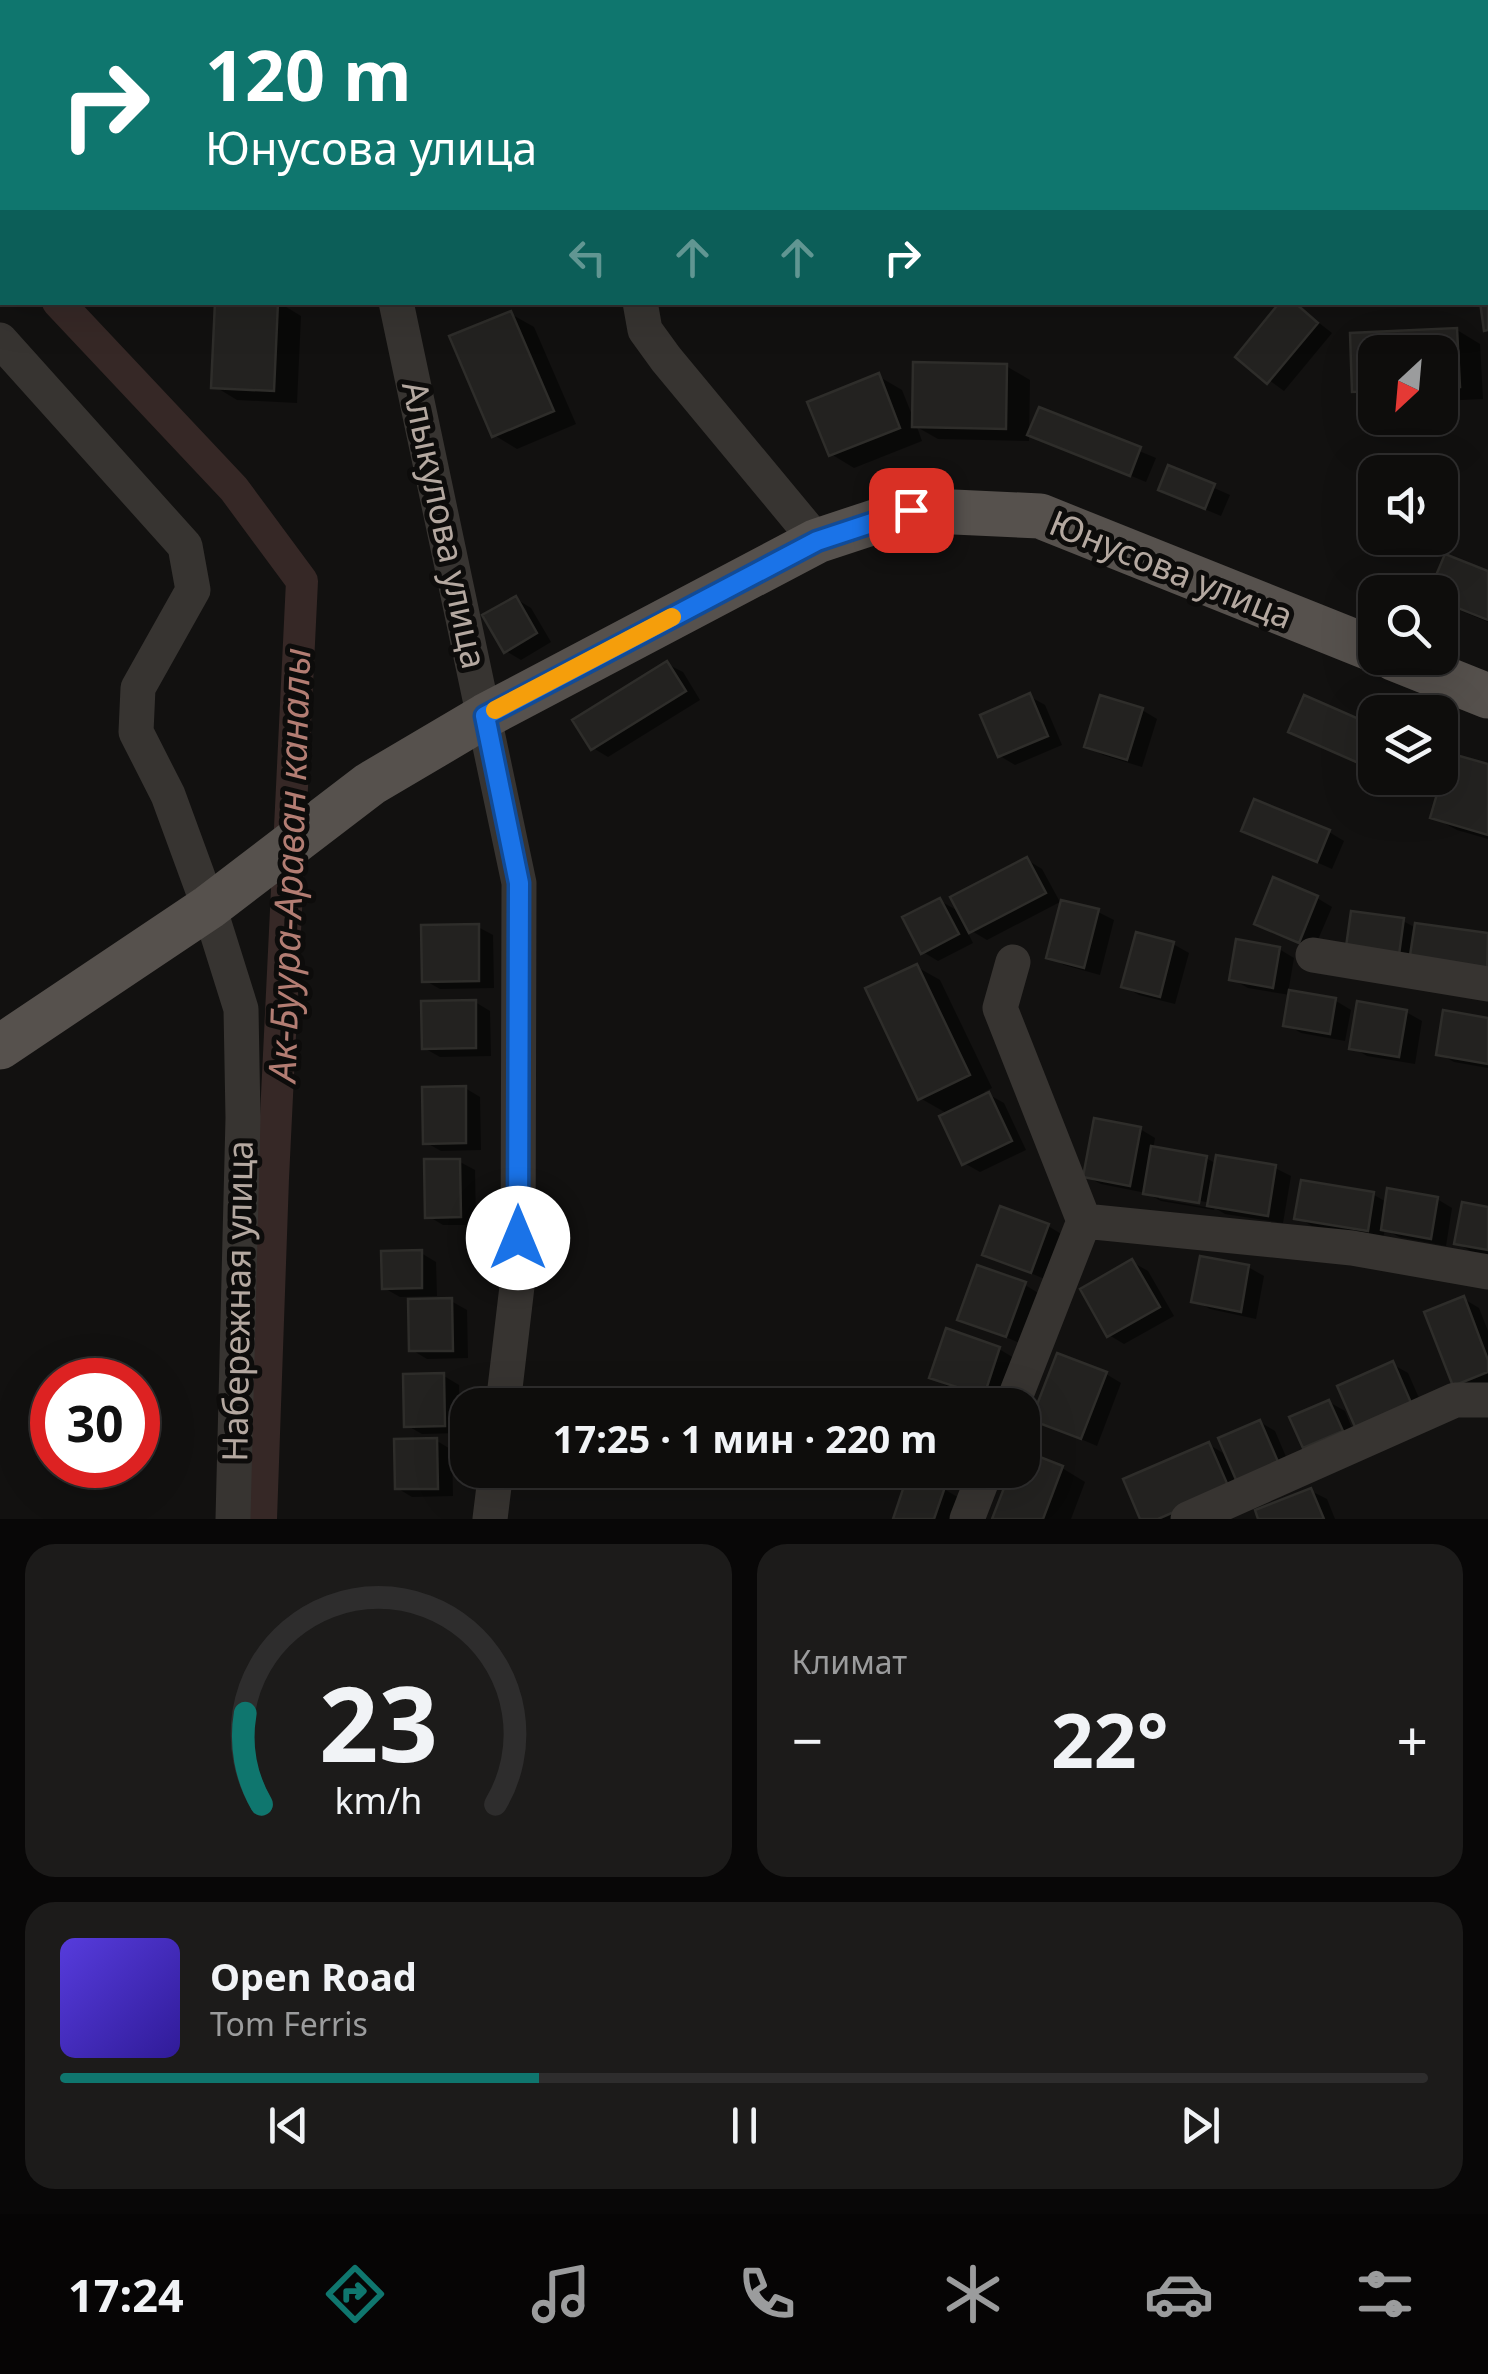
<!DOCTYPE html>
<html lang="ru">
<head>
<meta charset="utf-8">
<style>
	:root { --surface:#0e0d0c; --page:#1c1b1a; --text:#f1f3f6; --muted:#9b9c9d; --line:#2e2d2d; --accent:#0f766e }
	body { margin:0; font-family:"Noto Sans",sans-serif; background:var(--page); color:var(--text); height:100vh; display:flex; flex-direction:column; font-size:38px; white-space:nowrap }
	* { box-sizing:border-box; margin:0 }
	p { font-size:32px; color:var(--muted) }
	.icon { flex:none; width:55px; height:55px; fill:none; stroke:currentColor; stroke-width:2; stroke-linecap:round; stroke-linejoin:round }
	.map { position:relative; height:1519px; overflow:hidden }
	.sheet { display:flex; flex-direction:column; gap:25px; padding:25px; background:#080707; flex:1 }
	.sheet>* { flex:none }
	.top-card { position:absolute; left:0px; top:0px; width:1490px; height:305px; box-shadow:0 10px 40px #0002,0 0 0 2px var(--line); background:#0f766e; color:#fff; overflow:hidden }
	.needle { width:65px; rotate:206deg }
	.controls { position:absolute; left:1358px; top:335px; display:grid; gap:20px }
	.controls a { display:grid; place-items:center; width:100px; height:100px; border-radius:20px; background:var(--surface); box-shadow:0 10px 40px #0002,0 0 0 2px var(--line); font-size:50px }
	.speed { position:absolute; left:30px; top:1358px; display:flex; gap:20px; font-size:50px; font-weight:700; text-align:center }
	.speed>* { display:grid; place-content:center; width:130px; height:130px; border-radius:50%; background:var(--surface); box-shadow:0 10px 40px #0002,0 0 0 2px var(--line); line-height:1 }
	.speed .limit { border:15px solid #d22; background:#fff; color:#111 }
	.pin { position:absolute; display:grid; place-items:center; width:85px; height:85px; color:#fff; margin:-42px; border-radius:20px; box-shadow:0 5px 15px #0006 }
	.me { position:absolute; width:110px; margin:-55px; rotate:0deg; stroke-linejoin:round; filter:drop-shadow(0 0 8px #0008) }
	.turn { display:flex; align-items:center; gap:35px; height:210px; padding:0 40px; font-size:45px }
	.turn .icon { width:130px; height:130px; stroke-width:2.5 }
	.turn b { display:block; font-size:70px; line-height:85px }
	.lanes { display:flex; align-items:center; height:95px; padding:0 40px; background:#0003; justify-content:center; gap:50px; direction:ltr }
	.lanes .off { opacity:.35 }
	.big { font-size:75px; font-weight:700; line-height:1.1 }
	.sheet .card { flex:1; display:flex; flex-direction:column; justify-content:center; gap:15px; min-width:0; padding:0 35px; border-radius:30px; background:var(--page) }
	.sheet .dial { align-items:center; gap:0 }
	.dial svg { height:260px; overflow:visible; fill:none; stroke:var(--line); stroke-width:7; stroke-linecap:round; text-anchor:middle }
	.dial text { fill:var(--text); stroke:none }
	.song { display:flex; align-items:center; gap:30px }
	.cover { width:120px; height:120px; border-radius:15px; background:linear-gradient(135deg,hsl(250 70% 55%),hsl(250 70% 35%)) }
	.played { height:10px; border-radius:5px; background:linear-gradient(90deg,var(--accent) 35%,var(--line) 35%) }
	.keys { display:flex; justify-content:space-around; direction:ltr }
	.heat { display:flex; justify-content:space-between; align-items:center; font-size:55px; direction:ltr }
	.sheet .tiles { flex:1; display:grid; gap:25px; grid-template-columns:1fr 1fr }
	.card:last-child { grid-column:span 2 }
	.trip { position:absolute; left:450px; top:1388px; width:590px; height:100px; border-radius:30px; background:var(--surface); box-shadow:0 10px 40px #0002,0 0 0 2px var(--line); font-weight:700; line-height:100px; text-align:center }
	.tab-bar { display:flex; height:160px; justify-content:space-around; align-items:center; background:#060505; color:var(--muted) }
	.tab-bar .icon { width:70px; height:70px }
	.tab-bar .selected { color:var(--accent) }
	.tab-bar b { font-size:45px; color:var(--text) }
	.map>svg:first-child { display:block }
	.built { fill:#1f1e1c }
	.shadow { fill:#0007; fill-rule:evenodd }
	.lines { fill:none; stroke-linecap:round; stroke-linejoin:round }
	.canal { stroke:#362826; stroke-width:32 }
	.building { fill:#232220; stroke:#2e2d2a; stroke-width:2.5 }
	.minor { stroke:#373431; stroke-width:35 }
	.major { stroke:#56514d; stroke-width:45 }
	.route-casing { stroke:#114b97; stroke-width:25 }
	.route { stroke:#1a73e8; stroke-width:18 }
	.slow { stroke:#f59e0b; stroke-width:18 }
	.labels { text-anchor:middle; stroke-width:10; stroke-linejoin:round; paint-order:stroke }
	.street-label { font-size:35px; fill:#b4a8a0; stroke:#0d0c0b }
	.water-label { font-size:38px; font-style:italic; fill:#b37d73; stroke:#0d0c0b }
</style>
</head>
<body>
<div class="map">
<svg width="1488" height="1519" viewBox="0 0 1488 1519">
	<rect width="100%" height="100%" fill="#121110"/>
	<path class="built" d="M631,0H1145L1125,2Z"/>
	<path class="shadow" d="M282,0H352L353,2H283Z
		M278,302L301,316L297,403L237,400L214,386Z
		M1292,302L1332,333L1284,391L1238,357Z
		M511,314L534,327L576,424L517,449L494,435Z
		M1457,330L1480,344L1483,399L1440,401V352H1375V402L1355,391L1352,335Z
		M1006,366L1030,380L1029,441L938,439L917,427L922,441L854,468L831,454L878,376L902,390L914,420Z
		M1040,410L1156,458L1146,482L1030,434Z
		M1169,468L1230,495L1221,516L1176,497Z
		M1446,557L1488,574V622L1454,608L1440,600V592H1432Z
		M516,599L531,608L551,642L521,660L506,651Z
		M667,664L683,672L700,700L608,757L593,748Z
		M1029,696L1045,705L1062,745L1015,765L1000,756Z
		M1142,710L1157,719L1142,767L1103,755L1087,746Z
		M1375,728V770L1291,731Z
		M1488,767V839L1457,830L1433,817Z
		M1244,830L1329,832L1344,841L1332,869Z
		M1027,860L1042,869L1060,902L987,940L965,927L973,943L938,961L923,952L940,901L962,913Z
		M1317,898L1332,907L1314,949L1257,923Z
		M1063,903L1098,912L1114,920L1100,975L1064,965L1049,956Z
		M1403,921L1416,928L1417,926L1488,936V977L1363,962Z
		M478,927L493,935L494,988L440,989L424,980Z
		M1173,944L1189,953L1175,1004L1139,995L1124,986Z
		M1279,949L1294,958L1288,993L1336,1001L1351,1010L1345,1041L1301,1033L1286,1024L1290,995L1248,988L1232,979Z
		M917,967L940,980L992,1088L984,1092L1004,1103L1026,1150L980,1172L964,1163L948,1114L920,1098Z
		M475,1002L490,1011L491,1056L440,1057L424,1048Z
		M1406,1012L1422,1021L1415,1064L1367,1056L1352,1047Z
		M1488,1020V1068L1454,1062L1438,1053Z
		M465,1088L480,1097L481,1150L441,1151L425,1142Z
		M1140,1129L1155,1138L1153,1149L1206,1158L1217,1164L1275,1168L1291,1176L1283,1223L1225,1214L1215,1208L1214,1210L1161,1201L1146,1193L1101,1184L1085,1176ZM1159,1194L1212,1203L1211,1208L1159,1199Z
		M460,1162L475,1170L476,1225H443L428,1216Z
		M1303,1183L1374,1195L1388,1203L1437,1199L1452,1208L1446,1246L1399,1237L1385,1229L1383,1238L1312,1226L1297,1217Z
		M1488,1209V1254L1472,1252L1457,1243Z
		M1048,1226L1063,1235L1047,1280L985,1254Z
		M421,1253L436,1262L437,1296L400,1297L384,1288Z
		M1132,1262L1148,1271L1174,1316L1124,1344L1109,1335Z
		M1248,1267L1264,1276L1256,1319L1210,1309L1194,1300Z
		M1025,1285L1040,1294L1022,1344L960,1318Z
		M1464,1299L1479,1308L1488,1331V1386L1455,1384Z
		M451,1301L467,1310L468,1358L427,1359L412,1350Z
		M999,1349L1014,1358L999,1403L947,1386L932,1377Z
		M1392,1364L1408,1373L1426,1414L1340,1387Z
		M1106,1374L1121,1383L1097,1446L1034,1419Z
		M444,1376L459,1385L460,1433L422,1434L406,1425Z
		M1329,1402L1345,1411L1357,1440L1320,1455L1305,1446Z
		M1260,1422L1275,1431L1293,1473L1211,1519H1143L1208,1444L1228,1456Z
		M437,1441L452,1450L453,1496L412,1497L397,1488Z
		M1062,1468L1085,1482L1071,1519H995L1014,1470Z
		M926,1470H975L970,1486Z
		M944,1489L959,1498L952,1519H896Z
		M1311,1491L1327,1499L1335,1519H1261Z"/>
	<g class="lines">
		<path class="canal" d="M0,241L2,244
			M58,302L234,489L302,581L273,1178L261,1519"/>
	</g>
	<path class="building" d="M1488,255V330L1484,331L1480,302H1488Z
		M215,302H278L274,391L211,388Z
		M1280,302H1294L1318,323L1267,384L1235,357Z
		M511,311L554,411L492,437L449,336Z
		M1457,328L1460,387L1440,388V352H1375V391L1352,392L1350,333Z
		M913,362L1007,364L1006,429L912,427Z
		M879,373L900,428L829,456L807,402Z
		M1039,407L1141,447L1130,476L1027,435Z
		M1168,465L1215,484L1205,509L1158,490Z
		M1445,554L1488,571V620L1440,601V592H1429Z
		M516,596L537,633L504,653L482,615Z
		M667,661L686,691L591,750L572,720Z
		M1030,693L1048,736L998,757L980,715Z
		M1100,695L1143,708L1127,760L1084,747Z
		M1304,695L1375,726V737L1363,765L1288,732Z
		M1449,753L1488,764V835L1430,818Z
		M1254,799L1330,830L1317,862L1241,831Z
		M1027,857L1046,893L969,933L950,897Z
		M1273,877L1318,896L1299,943L1254,924Z
		M940,898L959,934L921,954L902,917Z
		M1061,900L1099,909L1084,968L1046,958Z
		M1351,911L1404,918L1398,962L1345,954Z
		M1415,923L1488,933L1487,972L1409,962Z
		M479,924V981L422,982L421,925Z
		M1136,932L1174,942L1160,997L1121,987Z
		M1236,939L1280,947L1273,988L1229,980Z
		M917,964L970,1075L918,1100L865,988Z
		M1289,990L1336,998L1330,1034L1283,1026Z
		M476,1000V1048L422,1049L421,1001Z
		M1357,1001L1407,1010L1399,1057L1349,1049Z
		M1443,1010L1488,1018V1064L1436,1055Z
		M466,1086V1143L423,1144L422,1087Z
		M989,1092L1012,1141L962,1165L939,1116Z
		M1094,1118L1141,1127L1130,1186L1083,1177Z
		M1151,1146L1207,1156L1199,1203L1143,1194Z
		M1216,1155L1276,1165L1268,1216L1207,1206Z
		M424,1159H460L461,1217L425,1218Z
		M1301,1180L1374,1192L1368,1231L1294,1219Z
		M1387,1188L1438,1197L1431,1239L1381,1230Z
		M1462,1202L1488,1207V1250L1454,1244Z
		M1000,1206L1049,1224L1031,1273L982,1255Z
		M422,1250V1288L382,1289L381,1251Z
		M1200,1256L1249,1265L1241,1312L1191,1302Z
		M1132,1259L1160,1307L1107,1337L1080,1289Z
		M977,1265L1026,1282L1006,1337L957,1320Z
		M1464,1296L1488,1360V1372L1453,1386L1424,1312Z
		M452,1298L453,1351H409L408,1299Z
		M946,1328L1000,1347L984,1396L929,1378Z
		M1057,1353L1107,1372L1081,1439L1031,1420Z
		M1393,1361L1412,1405L1356,1429L1337,1386Z
		M444,1373L445,1426L404,1427L403,1374Z
		M1329,1400L1343,1431L1303,1448L1289,1417Z
		M1260,1420L1279,1464L1237,1482L1218,1438Z
		M437,1438L438,1489H395L394,1439Z
		M1209,1442L1229,1488L1158,1519H1140L1123,1479Z
		M1022,1450L1063,1466L1043,1519H992L1011,1470H1022Z
		M928,1470H957L954,1479Z
		M908,1474L945,1487L934,1519H893Z
		M1311,1488L1324,1519H1258L1255,1510Z"/>
	<g class="lines">
		<path class="minor" d="M274,0L275,2
			M624,0V2
			M133,2L137,0
			M1358,2L1375,0
			M0,78L2,77
			M396,302L519,883L518,1278L503,1405
			M640,302L645,330L666,359L817,541
			M0,340L185,546L193,590L138,688L136,732L168,795L209,907L241,1009L243,1118L233,1519
			M1313,955L1488,984
			M1084,1221L1352,1248L1488,1272
			M1012,1405L1084,1221L1000,1008L1013,962
			M490,1519L496,1470
			M967,1519L986,1470
			M1188,1519L1455,1400H1488"/>
		<path class="major" d="M1393,658L1488,696
			M0,1047L209,907L370,784L485,716L817,541L911,510L1040,516L1375,650"/>
	</g>
	<g class="lines">
		<g class="route-casing">
			<path id="route" d="M518,1238L519,883L485,716L817,541L911,510"/>
		</g>
		<use href="#route" class="route"/>
		<path class="slow" d="M495,710L672,617"/>
	</g>
	<g class="labels">
		<g class="street-label">
			<text transform="translate(444 525) rotate(78)" y="12">Алыкулова улица</text>
			<text transform="translate(1171 570) rotate(22)" y="12">Юнусова улица</text>
			<text transform="translate(238 1301) rotate(-89)" y="12">Набережная улица</text>
		</g>
		<g class="water-label">
			<text transform="translate(290 865) rotate(-88)" y="13">Ак-Буура-Араван каналы</text>
		</g>
	</g>
</svg>
<div class="controls">
<a><svg class="needle" viewBox="-14 -14 28 28"><path d="M0-13l5 13h-10z" fill="#e53935"/><path d="M0 13l5-13h-10z" fill="#9b9c9d"/></svg></a>
<a><svg class="icon" aria-label="sound" viewBox="0 0 24 24"><path d="M4 9h4l5-4v14l-5-4H4zM17 9q2 3 0 6"/></svg></a>
<a><svg class="icon" aria-label="search" viewBox="0 0 24 24"><circle cx="10" cy="10" r="6"/><path d="M15 15l6 6"/></svg></a>
<a><svg class="icon" aria-label="layers" viewBox="0 0 24 24"><path d="M12 4l9 5-9 5-9-5zM3 14l9 5 9-5"/></svg></a>
</div>
<div class="speed"><div class="limit">30</div></div>
<div class="pin" style="left:911px;top:510px;background:#d93025"><svg class="icon" aria-label="arrive" viewBox="0 0 24 24"><path d="M6 21V4h12l-3 4 3 4H6"/></svg></div>
<svg class="me" style="left:518px;top:1238px" viewBox="-20 -20 40 40"><circle r="19" fill="#fff"/><path d="M0-13L10 11 0 6-10 11z" fill="#1a73e8"/></svg>
<div class="trip">17:25 · 1 мин · 220 m</div>
<div class="top-card">
<div class="turn"><svg class="icon" aria-label="right" viewBox="0 0 24 24"><path d="M7 20v-9h11M14 6l5 5-5 5"/></svg><div><b>120 m</b>Юнусова улица</div></div>
<div class="lanes"><svg class="icon off" aria-label="left" viewBox="0 0 24 24"><path d="M17 20v-9H6M10 6l-5 5 5 5"/></svg><svg class="icon off" aria-label="ahead" viewBox="0 0 24 24"><path d="M12 20V5M6 11l6-6 6 6"/></svg><svg class="icon off" aria-label="ahead" viewBox="0 0 24 24"><path d="M12 20V5M6 11l6-6 6 6"/></svg><svg class="icon" aria-label="right" viewBox="0 0 24 24"><path d="M7 20v-9h11M14 6l5 5-5 5"/></svg></div>
</div>
</div>
<section class="sheet">
<div class="tiles">
<div class="card dial"><svg viewBox="0 0 100 80">
<path d="M14 69A42 42 0 1 1 86 69"/>
<path d="M14 69A42 42 0 0 1 9 41" stroke="#0f766e"/>
<text x="50" y="56" font-size="32" font-weight="700">23</text>
<text x="50" y="72" font-size="11">km/h</text>
</svg></div>
<div class="card"><p>Климат</p>
<div class="heat"><a>−</a><b class="big">22°</b><a>+</a></div>
</div>
<div class="card">
<div class="song"><i class="cover"></i><div><b>Open Road</b><p>Tom Ferris</p></div></div>
<div class="played"></div>
<div class="keys"><svg class="icon" aria-label="previous" viewBox="0 0 24 24"><path d="M18 5L8 12l10 7zM5 5v14"/></svg><svg class="icon" aria-label="pause" viewBox="0 0 24 24"><path d="M8 5v14M16 5v14"/></svg><svg class="icon" aria-label="next" viewBox="0 0 24 24"><path d="M6 5l10 7-10 7zM19 5v14"/></svg></div>
</div>
</div>
</section>
<nav class="tab-bar">
<b>17:24</b>
<svg class="icon selected" aria-label="directions" viewBox="0 0 24 24"><path d="M12 3l9 9-9 9-9-9zM9 14v-3h6M13 9l2 2-2 2"/></svg>
<svg class="icon" aria-label="music" viewBox="0 0 24 24"><path d="M9 18V5l10-2v13"/><circle cx="6" cy="18" r="3"/><circle cx="16" cy="16" r="3"/></svg>
<svg class="icon" aria-label="phone" viewBox="0 0 24 24"><path d="M5 4h4l2 5-3 2q2 4 5 5l2-3 5 2v4C11 20 4 13 5 4z"/></svg>
<svg class="icon" aria-label="climate" viewBox="0 0 24 24"><path d="M12 3v18M4 7l16 10M4 17L20 7"/></svg>
<svg class="icon" aria-label="car" viewBox="0 0 24 24"><path d="M5 17H2v-5l4-1 3-4h7l3 4 3 1v5h-3M9 17h6M6 11h13"/><circle cx="7" cy="17" r="2"/><circle cx="17" cy="17" r="2"/></svg>
<svg class="icon" aria-label="filters" viewBox="0 0 24 24"><path d="M4 7h16M4 17h16"/><circle cx="9" cy="7" r="2"/><circle cx="15" cy="17" r="2"/></svg>
</nav>
</body>
</html>
